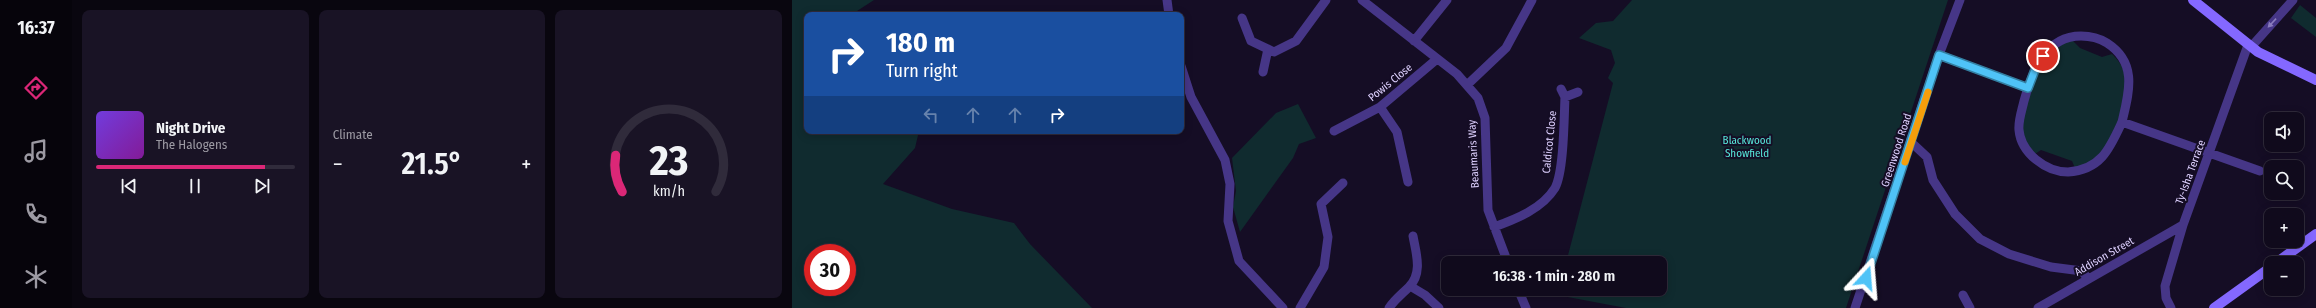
<!DOCTYPE html>
<html lang="en">
<head>
<meta charset="utf-8">
<style>
	:root { --surface:#100a1c; --page:#191325; --text:#f1f3f6; --muted:#9c9aa3; --line:#302b3b; --accent:#db2777 }
	body { margin:0; font-family:"Fira Sans Condensed",sans-serif; background:var(--page); color:var(--text); height:100vh; display:flex; flex-direction:column; font-size:15px; white-space:nowrap }
	* { box-sizing:border-box; margin:0 }
	p { font-size:13px; color:var(--muted) }
	.icon { flex:none; width:22px; height:22px; fill:none; stroke:currentColor; stroke-width:2; stroke-linecap:round; stroke-linejoin:round }
	.map { position:relative; flex:1; overflow:hidden }
	.sheet { display:flex; flex-direction:column; gap:10px; padding:10px; background:#09060f; width:720px }
	.sheet>* { flex:none }
	.hud { position:absolute; left:12px; top:12px; width:380px; height:122px; border-radius:8px; box-shadow:0 2px 10px #0003,0 0 0 1px var(--line); background:#1a4fa0; color:#fff; overflow:hidden }
	.tools { position:absolute; left:1472px; top:112px; display:grid; gap:8px }
	.tools a { display:grid; place-items:center; width:40px; height:40px; border-radius:8px; background:var(--surface); box-shadow:0 2px 10px #0003,0 0 0 1px var(--line); font-size:20px }
	.speed { position:absolute; left:12px; top:244px; display:flex; gap:8px; font-size:20px; font-weight:700; text-align:center }
	.speed>* { display:grid; place-content:center; width:52px; height:52px; border-radius:50%; background:var(--surface); box-shadow:0 2px 10px #0003,0 0 0 1px var(--line); line-height:1 }
	.speed .limit { border:6px solid #d22; background:#fff; color:#111 }
	.pin { position:absolute; display:grid; place-items:center; width:34px; height:34px; color:#fff; margin:-17px; border:2px solid #fff; border-radius:50%; box-shadow:0 1px 4px #0007 }
	.me { position:absolute; width:44px; margin:-22px; rotate:19deg; stroke-linejoin:round; filter:drop-shadow(0 0 3px #0008) }
	.turn { display:flex; align-items:center; gap:14px; height:84px; padding:0 16px; font-size:18px }
	.turn .icon { width:52px; height:52px; stroke-width:2.5 }
	.turn b { display:block; font-size:28px; line-height:34px }
	.lanes { display:flex; align-items:center; height:38px; padding:0 16px; background:#0003; justify-content:center; gap:20px; direction:ltr }
	.lanes .off { opacity:.35 }
	.big { font-size:30px; font-weight:600; line-height:1.1 }
	.sheet .widget { flex:1; display:flex; flex-direction:column; justify-content:center; gap:6px; min-width:0; padding:0 14px; border-radius:8px; background:var(--page) }
	.sheet .dial { align-items:center; gap:0 }
	.dial svg { height:104px; overflow:visible; fill:none; stroke:var(--line); stroke-width:7; stroke-linecap:round; text-anchor:middle }
	.dial text { fill:var(--text); stroke:none }
	.song { display:flex; align-items:center; gap:12px }
	.cover { width:48px; height:48px; border-radius:6px; background:linear-gradient(135deg,hsl(260 70% 55%),hsl(290 70% 35%)) }
	.played { height:4px; border-radius:2px; background:linear-gradient(90deg,var(--accent) 85%,var(--line) 85%) }
	.keys { display:flex; justify-content:space-around; direction:ltr }
	.heat { display:flex; justify-content:space-between; align-items:center; font-size:22px; direction:ltr }
	.sheet .tiles { flex:1; display:grid; gap:10px; grid-template-columns:repeat(3,1fr) }
	.trip { position:absolute; left:649px; top:256px; width:226px; height:40px; border-radius:8px; background:var(--surface); box-shadow:0 2px 10px #0003,0 0 0 1px var(--line); font-weight:600; line-height:40px; text-align:center }
	main { display:flex; flex:1; min-height:0 }
	.tabs { display:flex; flex-direction:column; width:72px; justify-content:space-around; align-items:center; background:#06040b; color:var(--muted) }
	.tabs .icon { width:28px; height:28px }
	.tabs .on { color:var(--accent) }
	.tabs b { font-size:18px; color:var(--text) }
	.map>svg:first-child { display:block }
	.green { fill:#102b2f; fill-rule:evenodd }
	.lines { fill:none; stroke-linecap:round; stroke-linejoin:round }
	.street { stroke:#463687; stroke-width:9 }
	.secondary { stroke:#8468ff; stroke-width:10 }
	.oneway { fill:#8a7cbd }
	.route-casing { stroke:#337fa1; stroke-width:10 }
	.route { stroke:#4fc3f7; stroke-width:7 }
	.slow { stroke:#f59e0b; stroke-width:7 }
	.labels { text-anchor:middle; stroke-width:4; stroke-linejoin:round; paint-order:stroke }
	.street-label { font-size:11px; fill:#ded1ff; stroke:#150d25 }
	.park-label { font-size:11px; fill:#57e5d9; stroke:#150d25 }
</style>
</head>
<body>
<main>
<nav class="tabs">
<b>16:37</b>
<svg class="icon on" aria-label="directions" viewBox="0 0 24 24"><path d="M12 3l9 9-9 9-9-9zM9 14v-3h6M13 9l2 2-2 2"/></svg>
<svg class="icon" aria-label="music" viewBox="0 0 24 24"><path d="M9 18V5l10-2v13"/><circle cx="6" cy="18" r="3"/><circle cx="16" cy="16" r="3"/></svg>
<svg class="icon" aria-label="phone" viewBox="0 0 24 24"><path d="M5 4h4l2 5-3 2q2 4 5 5l2-3 5 2v4C11 20 4 13 5 4z"/></svg>
<svg class="icon" aria-label="climate" viewBox="0 0 24 24"><path d="M12 3v18M4 7l16 10M4 17L20 7"/></svg>
</nav>
<section class="sheet">
<div class="tiles">
<div class="widget">
<div class="song"><i class="cover"></i><div><b>Night Drive</b><p>The Halogens</p></div></div>
<div class="played"></div>
<div class="keys"><svg class="icon" aria-label="previous" viewBox="0 0 24 24"><path d="M18 5L8 12l10 7zM5 5v14"/></svg><svg class="icon" aria-label="pause" viewBox="0 0 24 24"><path d="M8 5v14M16 5v14"/></svg><svg class="icon" aria-label="next" viewBox="0 0 24 24"><path d="M6 5l10 7-10 7zM19 5v14"/></svg></div>
</div>
<div class="widget"><p>Climate</p>
<div class="heat"><a>−</a><b class="big">21.5°</b><a>+</a></div>
</div>
<div class="widget dial"><svg viewBox="0 0 100 80">
<path d="M14 69A42 42 0 1 1 86 69"/>
<path d="M14 69A42 42 0 0 1 9 41" stroke="#db2777"/>
<text x="50" y="56" font-size="32" font-weight="700">23</text>
<text x="50" y="72" font-size="11">km/h</text>
</svg></div>
</div>
</section>
<div class="map">
<svg width="1524" height="308" viewBox="0 0 1524 308">
	<rect width="100%" height="100%" fill="#150d25"/>
	<path class="green" d="M0,0H82L65,11L64,15H15V131H127L123,148L91,184L160,209L222,223L238,244L300,308H0ZM21,253H55V287H21Z
		M840,0H1156L1054,308H834L765,295L767,289H868V263H774L821,83L816,78L823,63L819,50L787,38L804,23L821,21Z
		M1508,5L1524,18V37L1499,18Z
		M1280,40L1288,48L1310,57L1320,54C1326,60 1331,66 1333,75C1337,88 1323,138 1314,149C1307,160 1294,164 1283,168L1280,161L1249,150L1243,154L1234,144L1230,128L1232,112L1248,66L1266,46Z
		M506,104L524,138L507,144L501,158L448,232L441,207L444,191L440,158L484,113Z"/>
	<g class="lines">
		<path class="street" d="M375,0L377,15
			M570,0L665,74L686,98L693,118L696,210L716,263
			M450,18L459,41L482,52L504,41L534,0
			M622,41L655,0
			M1459,47L1501,0
			M1147,55L1236,88
			M389,66L399,97L433,160L438,184L436,221L447,261L491,308
			M471,72L476,49
			M675,85L714,48L740,0
			M773,97L786,92
			M588,107L605,132L616,182
			M1330,122C1337,92 1346,63 1315,43C1307,38 1298,36 1289,36C1253,36 1240,72 1232,101C1230,110 1226,121 1227,130C1229,153 1254,172 1276,172C1309,170 1318,148 1330,122L1468,171
			M542,131L588,107L645,59
			M1120,143L1135,157L1141,180L1163,214L1188,239L1217,254L1259,267L1290,271L1296,279
			M702,227C724,219 750,209 763,188C772,171 772,118 773,97L769,89
			M618,286L633,295L647,308
			M726,289L734,308
			M1171,295L1178,308
			M508,308L532,267L536,237L529,204L551,183
			M597,308C603,299 609,295 617,287C631,273 624,253 621,236
			M1063,308L1147,55L1168,0
			M1246,308L1391,225
			M1379,308L1374,298L1373,286L1391,225L1456,45"/>
		<path class="secondary" d="M1401,0L1466,52L1524,80
			M1484,263L1524,234
			M1422,308L1479,267"/>
	</g>
	<defs><path id="oneway-solid" d="M-6-.8H1V-3.2L6.5 0L1 3.2V.8H-6Z"/></defs>
	<use class="oneway" href="#oneway-solid" transform="translate(1480 23) rotate(133)"/>
	<g class="lines">
		<g class="route-casing">
			<path id="route" d="M1074,278L1147,55L1236,88L1246,62L1251,56"/>
		</g>
		<use href="#route" class="route"/>
		<path class="slow" d="M1113,162L1136,92"/>
	</g>
	<g class="labels">
		<g class="street-label">
			<text transform="translate(598 82) rotate(-39)" y="4">Powis Close</text>
			<text transform="translate(757 142) rotate(-84)" y="4">Caldicot Close</text>
			<text transform="translate(1104 150) rotate(-72)" y="4">Greenwood Road</text>
			<text transform="translate(681 154) rotate(-93)" y="4">Beaumaris Way</text>
			<text transform="translate(1398 172) rotate(-70)" y="4">Ty-Isha Terrace</text>
			<text transform="translate(1312 256) rotate(-30)" y="4">Addison Street</text>
		</g>
		<g class="park-label">
			<text x="955" y="144">Blackwood<tspan x="955" dy="13">Showfield</tspan></text>
		</g>
	</g>
</svg>
<div class="tools">
<a><svg class="icon" aria-label="sound" viewBox="0 0 24 24"><path d="M4 9h4l5-4v14l-5-4H4zM17 9q2 3 0 6"/></svg></a>
<a><svg class="icon" aria-label="search" viewBox="0 0 24 24"><circle cx="10" cy="10" r="6"/><path d="M15 15l6 6"/></svg></a>
<a>+</a>
<a>−</a>
</div>
<div class="speed"><div class="limit">30</div></div>
<div class="pin" style="left:1251px;top:56px;background:#d93025"><svg class="icon" aria-label="arrive" viewBox="0 0 24 24"><path d="M6 21V4h12l-3 4 3 4H6"/></svg></div>
<svg class="me" style="left:1074px;top:278px" viewBox="-20 -20 40 40"><path d="M0-17L14 15 0 8-14 15z" fill="#4fc3f7" stroke="#fff" stroke-width="4"/></svg>
<div class="trip">16:38 · 1 min · 280 m</div>
<div class="hud">
<div class="turn"><svg class="icon" aria-label="right" viewBox="0 0 24 24"><path d="M7 20v-9h11M14 6l5 5-5 5"/></svg><div><b>180 m</b>Turn right</div></div>
<div class="lanes"><svg class="icon off" aria-label="left" viewBox="0 0 24 24"><path d="M17 20v-9H6M10 6l-5 5 5 5"/></svg><svg class="icon off" aria-label="ahead" viewBox="0 0 24 24"><path d="M12 20V5M6 11l6-6 6 6"/></svg><svg class="icon off" aria-label="ahead" viewBox="0 0 24 24"><path d="M12 20V5M6 11l6-6 6 6"/></svg><svg class="icon" aria-label="right" viewBox="0 0 24 24"><path d="M7 20v-9h11M14 6l5 5-5 5"/></svg></div>
</div>
</div>
</main>
</body>
</html>
